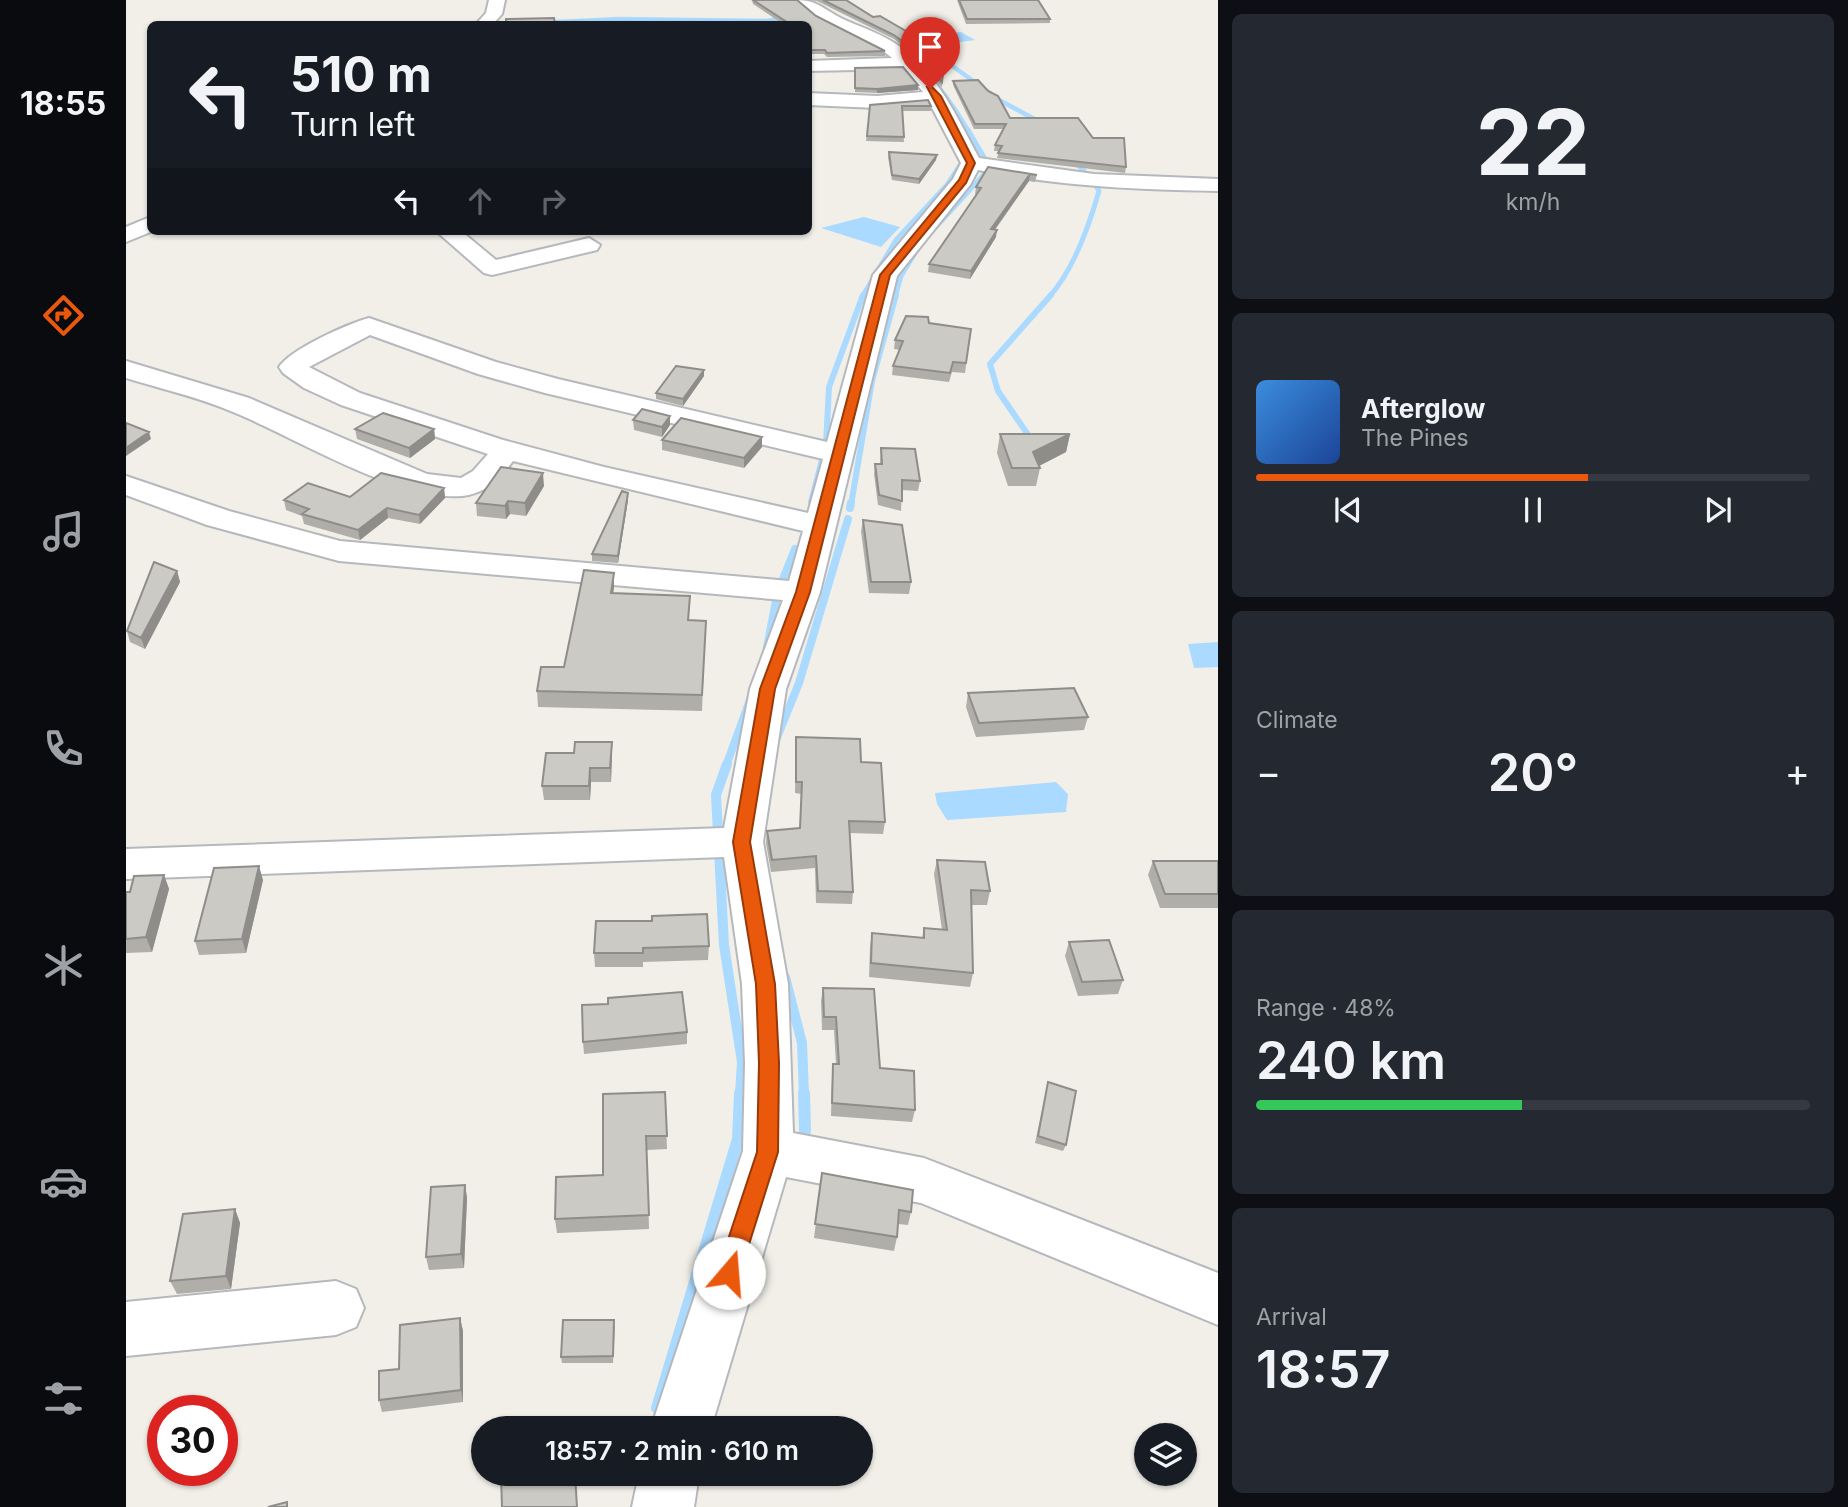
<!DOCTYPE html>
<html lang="en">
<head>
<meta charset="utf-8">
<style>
	:root { --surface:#171b24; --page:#242831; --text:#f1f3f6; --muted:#9ea1a6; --line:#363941; --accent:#ea580c }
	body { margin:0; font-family:Inter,sans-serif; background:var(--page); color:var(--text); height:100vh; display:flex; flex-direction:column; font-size:26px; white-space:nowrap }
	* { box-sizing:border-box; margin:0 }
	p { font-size:23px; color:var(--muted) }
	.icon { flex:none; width:38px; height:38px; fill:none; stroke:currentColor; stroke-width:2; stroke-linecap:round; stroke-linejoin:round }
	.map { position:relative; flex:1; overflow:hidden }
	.details { display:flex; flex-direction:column; gap:14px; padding:14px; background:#0d0f14; width:630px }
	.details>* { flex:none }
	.top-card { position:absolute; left:21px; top:21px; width:665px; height:214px; border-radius:10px; box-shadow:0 2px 5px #0004; background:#171b24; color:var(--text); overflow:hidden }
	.fabs { position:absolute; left:1008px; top:1423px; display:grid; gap:14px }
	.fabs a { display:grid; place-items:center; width:63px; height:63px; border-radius:50%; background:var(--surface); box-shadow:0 2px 5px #0004; font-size:35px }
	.speed { position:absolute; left:21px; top:1395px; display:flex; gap:14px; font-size:35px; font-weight:700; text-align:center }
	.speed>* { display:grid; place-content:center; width:91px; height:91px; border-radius:50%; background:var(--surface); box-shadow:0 2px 5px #0004; line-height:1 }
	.speed .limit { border:10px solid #d22; background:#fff; color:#111 }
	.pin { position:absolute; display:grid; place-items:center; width:60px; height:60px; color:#fff; margin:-72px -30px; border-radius:50% 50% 50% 0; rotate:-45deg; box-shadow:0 0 7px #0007 }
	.pin .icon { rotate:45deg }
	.me { position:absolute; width:77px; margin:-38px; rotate:18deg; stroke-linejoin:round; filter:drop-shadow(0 0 5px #0008) }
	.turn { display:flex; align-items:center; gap:24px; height:147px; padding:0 28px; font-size:32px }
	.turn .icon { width:91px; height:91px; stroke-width:2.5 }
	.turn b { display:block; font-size:49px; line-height:60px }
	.lanes { display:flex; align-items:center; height:66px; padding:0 28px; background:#0003; justify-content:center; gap:35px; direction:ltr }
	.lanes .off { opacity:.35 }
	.big { font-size:52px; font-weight:600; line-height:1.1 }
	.details .card { flex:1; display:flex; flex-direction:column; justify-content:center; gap:10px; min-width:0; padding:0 24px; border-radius:10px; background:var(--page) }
	.details .dial { align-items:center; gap:0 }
	.dial b { font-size:91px; line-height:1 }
	.song { display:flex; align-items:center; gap:21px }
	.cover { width:84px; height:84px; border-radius:10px; background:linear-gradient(135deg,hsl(210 70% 55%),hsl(220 70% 35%)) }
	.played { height:7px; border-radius:4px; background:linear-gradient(90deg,var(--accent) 60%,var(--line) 60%) }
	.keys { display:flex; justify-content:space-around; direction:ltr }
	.heat { display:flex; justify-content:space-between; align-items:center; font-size:38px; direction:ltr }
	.charge { height:10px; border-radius:5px; background:linear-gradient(90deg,#34c759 48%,var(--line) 0) }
	.trip { position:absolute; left:345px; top:1416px; width:402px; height:70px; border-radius:35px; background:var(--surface); box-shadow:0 2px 5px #0004; font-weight:600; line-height:70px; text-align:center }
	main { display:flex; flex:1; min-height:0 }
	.tabs { display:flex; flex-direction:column; width:126px; justify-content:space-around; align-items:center; background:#090b0e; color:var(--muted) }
	.tabs .icon { width:49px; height:49px }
	.tabs .selected { color:var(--accent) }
	.tabs b { font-size:32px; color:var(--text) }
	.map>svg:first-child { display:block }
	.water { fill:#aadaff }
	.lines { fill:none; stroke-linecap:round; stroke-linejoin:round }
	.stream-far5 { stroke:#aadaff; stroke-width:4.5 }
	.stream-far4 { stroke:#aadaff; stroke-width:5 }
	.stream-far3 { stroke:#aadaff; stroke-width:6 }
	.stream-far2 { stroke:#aadaff; stroke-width:8 }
	.stream-far1 { stroke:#aadaff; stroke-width:10 }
	.stream { stroke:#aadaff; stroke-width:12 }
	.minor-casing { stroke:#b5b8bc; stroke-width:4 }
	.minor { fill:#fff; fill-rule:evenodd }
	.wall { fill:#afaea9 }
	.shaded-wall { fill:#8f8d8a }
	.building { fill:#cccac5; stroke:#8f8d8a; stroke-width:2 }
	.route { fill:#ea580c; stroke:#983908; stroke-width:2 }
</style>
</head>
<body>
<main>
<nav class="tabs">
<b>18:55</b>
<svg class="icon selected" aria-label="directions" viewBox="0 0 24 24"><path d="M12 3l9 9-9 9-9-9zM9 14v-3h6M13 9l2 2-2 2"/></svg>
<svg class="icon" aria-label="music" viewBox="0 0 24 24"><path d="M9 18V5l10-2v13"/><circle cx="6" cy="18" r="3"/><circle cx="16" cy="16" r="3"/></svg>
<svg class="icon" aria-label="phone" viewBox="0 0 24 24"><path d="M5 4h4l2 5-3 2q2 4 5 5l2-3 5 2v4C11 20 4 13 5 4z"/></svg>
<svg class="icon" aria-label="climate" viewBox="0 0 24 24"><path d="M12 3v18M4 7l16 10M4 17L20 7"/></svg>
<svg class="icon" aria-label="car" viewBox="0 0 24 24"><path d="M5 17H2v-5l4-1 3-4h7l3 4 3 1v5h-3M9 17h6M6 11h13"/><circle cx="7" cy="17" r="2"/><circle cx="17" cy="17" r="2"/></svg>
<svg class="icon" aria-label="filters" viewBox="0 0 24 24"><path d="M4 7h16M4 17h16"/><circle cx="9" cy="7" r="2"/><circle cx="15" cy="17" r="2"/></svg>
</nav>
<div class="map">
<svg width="1092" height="1507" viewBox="0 0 1092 1507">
	<rect width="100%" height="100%" fill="#f1efe8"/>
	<path class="water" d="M835,32L849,40L811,45L798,35Z
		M738,217L774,227L755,247L695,228Z
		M1092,642V667L1068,668L1062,644Z
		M930,782L942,794L940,812L821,820L811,804L809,793Z"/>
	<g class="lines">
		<path class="stream-far5" d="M394,24L493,19L641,21L661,17
			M740,29C788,52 817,87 843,132
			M809,66L825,65L875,101L914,122"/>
		<path class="stream-far4" d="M842,130L859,159
			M946,159L958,171
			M808,229L861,171
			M736,297L770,240L821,185L835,164
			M769,297L775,276L794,245
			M923,297C948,270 963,226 973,191L965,178"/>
		<path class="stream-far3" d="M907,442L872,391L864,364L925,295
			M700,445L703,387L737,295
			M685,502L697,456
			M725,505L746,381L770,295"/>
		<path class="stream-far2" d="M724,508L725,503
			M655,584L669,549
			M641,647L650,601
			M650,740L673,683L722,519
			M600,766L625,697"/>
		<path class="stream-far1" d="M601,764L590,795L598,945L616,1062L614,1094
			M659,977L676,1043L678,1094"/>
		<path class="stream" d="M678,1093L679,1131
			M531,1408L612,1139L614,1093"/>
		<g class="minor-casing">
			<path id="minor" d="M363,0H379L376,14L367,24H350L360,13Z
				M670,0C693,0 699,11 719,20C737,28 756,34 773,46C812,74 831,117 853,158L968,174L1092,179V191C1011,190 931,186 852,170L844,185L771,276L694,592L660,689L637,842L662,984L667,1133L798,1158L1092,1273V1325L795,1203L660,1177L585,1428H525L617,1151L619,1063L616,984L598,857L0,879V849L598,828L624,689L657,600L213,561L81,525L0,495V476L103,511L214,541L663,581L677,531L387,461C374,479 359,494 336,496C271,501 169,437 107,412C73,397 35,389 0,378V361L123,398L301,474L335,478L347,471L362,454L215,405L178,388L157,373L153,367C165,349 221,324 243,318L370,362L432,379L701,442L747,275L827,179L835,163L803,102L751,108L682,105V93L751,96L797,92L778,69L682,71V61L766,58C738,33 694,30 670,0ZM244,335L352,374L419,393L697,459L682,513L478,467L377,440L234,393L183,367Z
				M24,217V231H27L0,242V227Z
				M310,231H335L370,260L463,238L474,245L471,250L366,275L358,273Z
				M210,1281L230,1289L238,1308L230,1327L210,1335L0,1356V1302Z
				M513,1474H573L568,1507H506Z"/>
		</g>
		<use href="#minor" class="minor"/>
	</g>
	<path class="wall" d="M626,0H671L690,16L759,51V56L701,57L698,54H682V24H657L627,4Z
		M681,0H720L819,59L816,87L788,55L768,39L691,1Z
		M831,0H912L924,19V23L840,24Z
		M729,68L792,90L751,93L729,92Z
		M827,81L884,118L967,138L1000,167L999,173L871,158L873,151H868L869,145L878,129H848L827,85Z
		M744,105L805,106V111H776L778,142L740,141Z
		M763,152L811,155L810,160L793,184L766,180L762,157Z
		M862,167L911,175L909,182L903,181L869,230L870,237L844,279L802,272L803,264L851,195L849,194L850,187Z
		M803,323L845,329L839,373L826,372L823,382L766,375L767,366L774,350L768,349L769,340Z
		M578,376L557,406L530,399V393Z
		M507,420L544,425L536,437L508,430Z
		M229,429H308L309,439L284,458L231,439Z
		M874,434H944L940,452L913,466L914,468L910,486H882L871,453Z
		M636,437V447L618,468L536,450V440Z
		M755,448L794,481L792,491L776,490L775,511L752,505L748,474L749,464H754Z
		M418,486L400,516L384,514L380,519L351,516L350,503Z
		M318,488L319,498L294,524L262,518L234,540L178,524L176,516L160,510L158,500L224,497Z
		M502,500L492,563L466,561V554Z
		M737,520L785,582L783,594L743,593L735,531Z
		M51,571L54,582L19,649L4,642L1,631Z
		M488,573L487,593L564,596L563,620L579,636L576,711L412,707L411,691L438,667Z
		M842,693L962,717L958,730L850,737L840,707Z
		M670,737L735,762L759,822L757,834L723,833L727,892L726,904L690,903L689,868L645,872L640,843L641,831L674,828L675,794L669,793Z
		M486,742L485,782H465L464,800H418L416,786L448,753Z
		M811,860L864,891L861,905H845L847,973L844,987L743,977L744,947L746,933L796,938L798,928L816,930L808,874Z
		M1027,861H1092V908H1034L1022,875Z
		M38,875L43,889L26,952L0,953V892H4Z
		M137,880L120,953L73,955L69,941Z
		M470,921L583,946L582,960L517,962V967H469L468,953Z
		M943,942L997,980L992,994L952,996L939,956Z
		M697,988L754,1068L789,1110L786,1122L705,1116L706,1077L707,1064H710L708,1030H696L695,1001Z
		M482,1004L561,1032V1044L458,1054L457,1042Z
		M922,1082L940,1145L937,1151L909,1143Z
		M539,1092L541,1149L521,1150L523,1229L431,1233L429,1219L477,1175Z
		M696,1173L785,1212L782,1225L772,1224L771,1237L768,1251L688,1238Z
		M339,1185L341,1198L338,1268L303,1270L300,1257Z
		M109,1209L114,1223L105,1289L51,1294L44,1281Z
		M334,1318L337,1331V1402L256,1412L253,1400L273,1369Z
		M489,1326L487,1363H436L435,1357Z"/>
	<path class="shaded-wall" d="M792,85V90L751,93V89Z
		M811,155L810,160L793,184V179Z
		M904,174L903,181L864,236L865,229Z
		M871,230L870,237L844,279L845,271Z
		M578,370V376L557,406V399Z
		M544,416V425L536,437V427Z
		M308,429L309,439L284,458L283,448Z
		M23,432L25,439L0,456V448Z
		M944,434L940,452L909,468L907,452Z
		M636,437V447L618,468V458Z
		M417,473L418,486L400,516L399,503Z
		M318,488L319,498L294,524L293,515Z
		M502,493V500L492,563V556Z
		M382,501L384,514L380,519L379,506Z
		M261,508L262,518L234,540L232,530Z
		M51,571L54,582L19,649L15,638Z
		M488,573V588L485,608V593Z
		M486,742V756L485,782L484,768Z
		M464,768L465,782L464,800L463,786Z
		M133,866L137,880L120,953L116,939Z
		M38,875L43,889L26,952L20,937Z
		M339,1185L341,1198L338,1268L335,1254Z
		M109,1209L114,1223L105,1289L100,1276Z
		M334,1318L337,1331V1402L335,1390Z"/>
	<path class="building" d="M627,0H671L690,16L759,51L701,53L699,50H682V24H664Z
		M697,0H720L747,17L754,16L804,45L819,59L816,82L789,51L768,35Z
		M833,0H912L924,19H841Z
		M428,18L429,24H380V19Z
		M777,67L792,85L751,89L729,88V68Z
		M852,80L862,91L872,96L884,118H952L967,138H998L1000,167L872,153L876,146L869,145L880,124H849L827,81Z
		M802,100L805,106H776L778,137L741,136L744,105Z
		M763,152L811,155L793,179L766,175Z
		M862,167L911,175L904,174L865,229L871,230L845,271L803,264L855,188L850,187Z
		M780,316L802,317L803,323L845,329L840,363L827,362L824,373L767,366L777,341L769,340Z
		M550,366L578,370L557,399L530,393Z
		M516,409L544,416L536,427L507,420Z
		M257,413L308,429L283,448L229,429Z
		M555,418L636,437L618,458L536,440Z
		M0,423L23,432L0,448Z
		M874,434H944L907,452L914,468H886Z
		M755,448L789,449L794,481L776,480V501L753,495L749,464H756Z
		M375,467L417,473L399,503L382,501L379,506L350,503Z
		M255,473L318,488L293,515L261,508L232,530L176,514L183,509L158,500L182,483L224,497Z
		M496,491L502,493L492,556L466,554Z
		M737,520L776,525L785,582H745Z
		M28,562L51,571L15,638L1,631Z
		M458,570L488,573L485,593L564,596L562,620L580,621L576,695L411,691L415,667H438Z
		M948,688L962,717L853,723L842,693Z
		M670,737L734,739L735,762L755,763L759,822L723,821L727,892L692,891L690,856L646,860L641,831L674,828L676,782H670Z
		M449,742H486L484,768H464L463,786H416L420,753H448Z
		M811,860L859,862L864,891L845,890L847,973L745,963L746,933L798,938V928L821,930Z
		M1027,861H1092V894H1039Z
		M133,866L116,939L69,941L88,868Z
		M38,875L20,937L0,939V892H4L8,876Z
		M581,914L583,946L517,948V953H468L470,921H526V916Z
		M983,940L997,980L956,982L943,942Z
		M697,988L748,989L754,1068L788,1071L789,1110L706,1103L707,1064H713L710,1017H698Z
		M556,992L561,1032L457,1042L456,1005L482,1004V998Z
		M922,1082L950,1091L940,1145L912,1136Z
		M539,1092L541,1136H520L523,1215L429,1219L430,1177L477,1175V1094Z
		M696,1173L787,1190L785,1212L773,1210L771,1237L689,1224Z
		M339,1185L335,1254L300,1257L305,1187Z
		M109,1209L100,1276L44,1281L57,1214Z
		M334,1318L335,1390L253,1400V1371L273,1369L274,1325Z
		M437,1320H488L487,1356L435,1357Z
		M375,1474H449L451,1507H376Z
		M161,1502V1507H142Z"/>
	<path class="route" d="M801,87H806L815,96L849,163L840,183L764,275L684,592L649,689L624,842L649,984L653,1063L652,1152L614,1273L610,1281L603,1284L595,1281L591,1273L631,1152L633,1063L630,984L607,842L634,689L670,592L754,275L833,180L841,163Z"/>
</svg>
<div class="fabs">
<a><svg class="icon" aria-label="layers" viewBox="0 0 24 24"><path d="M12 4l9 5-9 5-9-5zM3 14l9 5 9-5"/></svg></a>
</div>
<div class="speed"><div class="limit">30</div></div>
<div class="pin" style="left:804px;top:89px;background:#d93025"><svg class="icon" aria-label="arrive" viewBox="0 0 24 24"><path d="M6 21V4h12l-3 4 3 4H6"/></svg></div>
<svg class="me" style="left:603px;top:1273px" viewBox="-20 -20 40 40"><circle r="19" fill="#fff"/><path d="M0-13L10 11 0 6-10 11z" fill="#ea580c"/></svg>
<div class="trip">18:57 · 2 min · 610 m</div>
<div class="top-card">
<div class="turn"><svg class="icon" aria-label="left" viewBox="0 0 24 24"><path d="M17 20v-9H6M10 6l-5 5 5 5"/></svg><div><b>510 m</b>Turn left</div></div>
<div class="lanes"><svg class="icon" aria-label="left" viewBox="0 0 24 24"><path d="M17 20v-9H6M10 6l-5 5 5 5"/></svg><svg class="icon off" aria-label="ahead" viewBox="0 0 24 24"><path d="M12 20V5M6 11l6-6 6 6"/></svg><svg class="icon off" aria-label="right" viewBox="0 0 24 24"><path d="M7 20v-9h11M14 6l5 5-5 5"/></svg></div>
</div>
</div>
<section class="details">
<div class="card dial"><b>22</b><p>km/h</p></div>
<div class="card">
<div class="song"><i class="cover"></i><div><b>Afterglow</b><p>The Pines</p></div></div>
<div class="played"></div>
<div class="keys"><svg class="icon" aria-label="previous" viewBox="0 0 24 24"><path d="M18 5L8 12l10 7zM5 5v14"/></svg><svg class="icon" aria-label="pause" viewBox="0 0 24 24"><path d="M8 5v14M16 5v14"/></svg><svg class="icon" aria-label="next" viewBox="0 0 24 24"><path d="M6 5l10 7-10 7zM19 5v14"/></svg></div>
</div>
<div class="card"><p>Climate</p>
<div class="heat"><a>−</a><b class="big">20°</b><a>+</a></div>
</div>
<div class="card"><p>Range · 48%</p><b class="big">240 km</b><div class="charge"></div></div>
<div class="card"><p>Arrival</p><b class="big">18:57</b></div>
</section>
</main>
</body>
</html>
